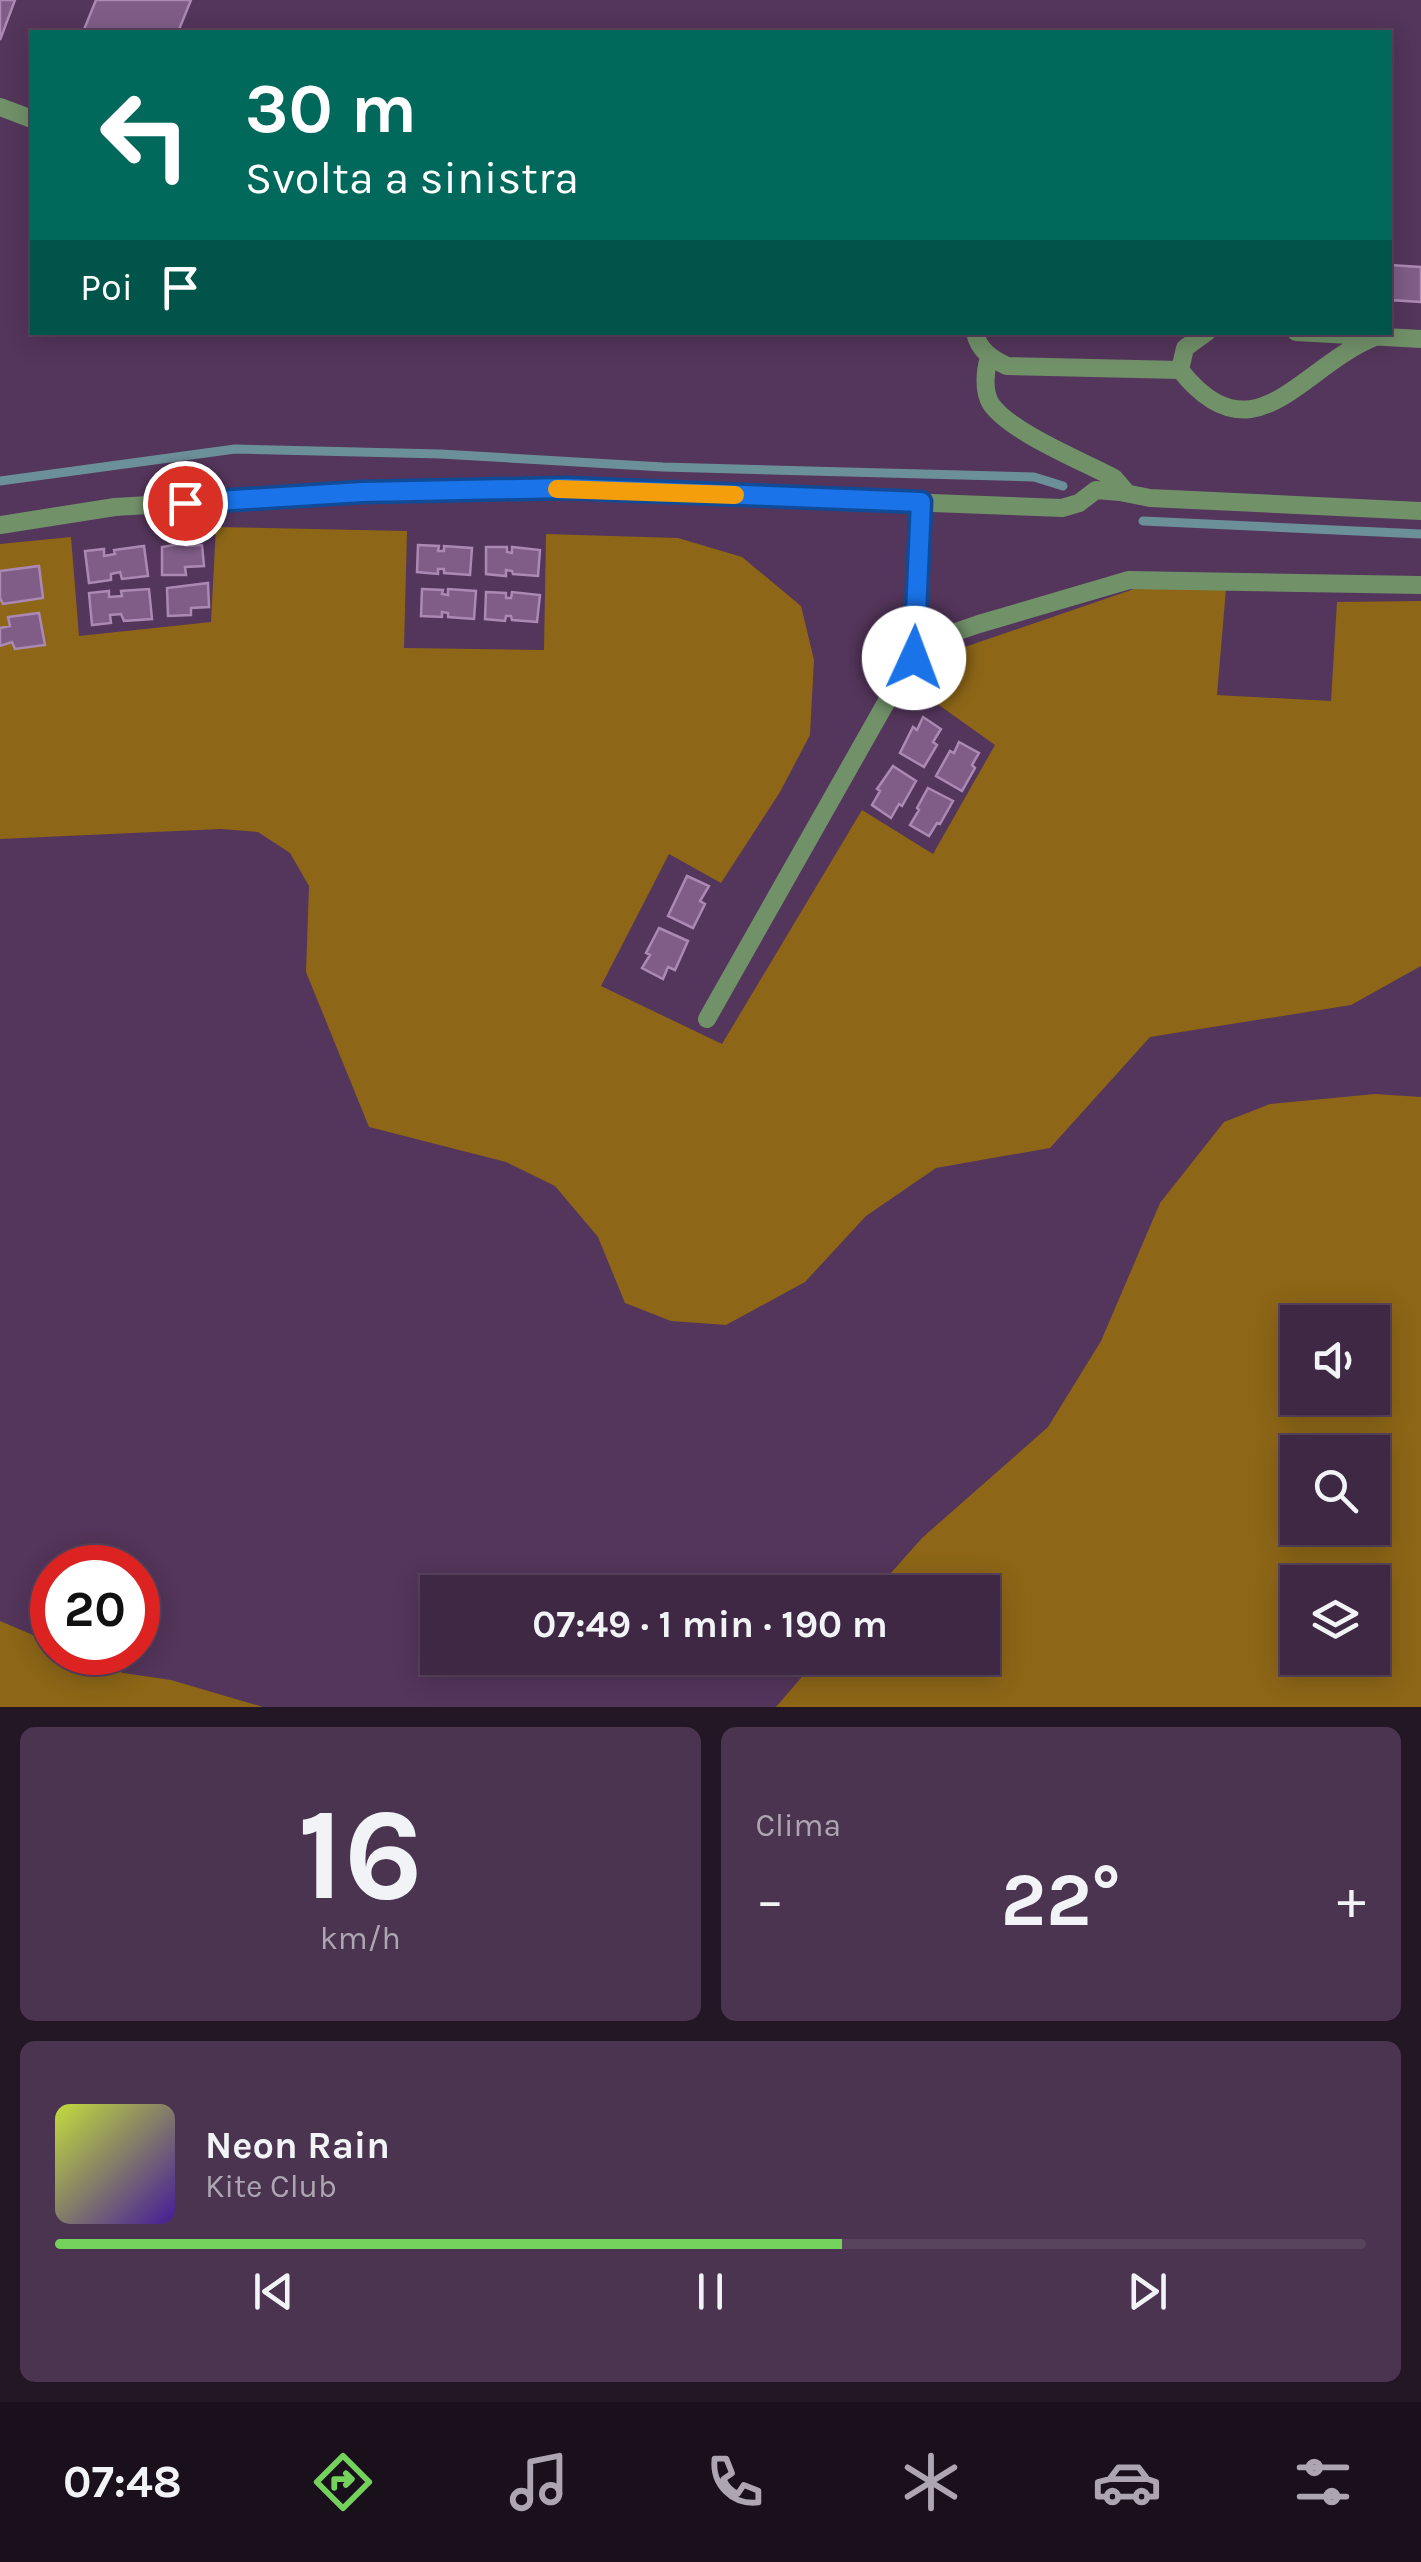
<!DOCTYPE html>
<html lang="it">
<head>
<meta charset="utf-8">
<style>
	:root { --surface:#3f2844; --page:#4a344f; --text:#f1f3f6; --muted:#ada6b2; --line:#58445d; --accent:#74d25c }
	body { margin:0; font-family:Karla,sans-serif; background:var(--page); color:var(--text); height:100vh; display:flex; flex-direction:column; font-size:38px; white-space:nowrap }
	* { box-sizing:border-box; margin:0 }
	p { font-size:32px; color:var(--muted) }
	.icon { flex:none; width:55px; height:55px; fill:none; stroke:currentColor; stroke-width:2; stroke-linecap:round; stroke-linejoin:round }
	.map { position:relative; height:1707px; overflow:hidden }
	.panel { display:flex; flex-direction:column; gap:20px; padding:20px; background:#231625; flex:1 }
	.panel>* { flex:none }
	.banner { position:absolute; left:30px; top:30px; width:1362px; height:305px; border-radius:0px; box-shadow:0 5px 25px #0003,0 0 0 2px var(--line); background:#00695c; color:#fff; overflow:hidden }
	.buttons { position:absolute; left:1280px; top:1305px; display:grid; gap:20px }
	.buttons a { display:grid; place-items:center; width:110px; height:110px; border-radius:0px; background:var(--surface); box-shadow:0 5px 25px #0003,0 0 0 2px var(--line); font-size:50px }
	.speed { position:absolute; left:30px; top:1545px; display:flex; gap:20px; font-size:50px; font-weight:700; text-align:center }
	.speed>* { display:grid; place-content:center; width:130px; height:130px; border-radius:50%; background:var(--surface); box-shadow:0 5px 25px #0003,0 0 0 2px var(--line); line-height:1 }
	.speed .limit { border:15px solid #d22; background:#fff; color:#111 }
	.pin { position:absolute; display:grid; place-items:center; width:85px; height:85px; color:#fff; margin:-42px; border:5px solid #fff; border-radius:50%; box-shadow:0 2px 10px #0007 }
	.me { position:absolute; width:110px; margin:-55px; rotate:2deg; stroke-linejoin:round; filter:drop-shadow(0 0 8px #0008) }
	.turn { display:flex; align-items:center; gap:35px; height:210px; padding:0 50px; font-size:45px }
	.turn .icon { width:130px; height:130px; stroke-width:2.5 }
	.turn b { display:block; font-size:70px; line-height:85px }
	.then { display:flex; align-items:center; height:95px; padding:0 50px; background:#0003; gap:20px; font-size:38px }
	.big { font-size:75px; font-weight:700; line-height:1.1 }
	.panel .card { flex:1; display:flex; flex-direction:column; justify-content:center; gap:15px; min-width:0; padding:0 35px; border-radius:15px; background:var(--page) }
	.panel .dial { align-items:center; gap:0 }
	.dial b { font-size:130px; line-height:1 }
	.song { display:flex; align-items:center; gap:30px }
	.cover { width:120px; height:120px; border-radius:15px; background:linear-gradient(135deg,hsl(70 70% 55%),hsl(260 70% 35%)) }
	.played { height:10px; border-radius:5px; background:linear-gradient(90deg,var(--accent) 60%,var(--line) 60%) }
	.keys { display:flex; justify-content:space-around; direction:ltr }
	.heat { display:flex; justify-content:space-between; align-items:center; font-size:55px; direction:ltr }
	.panel .tiles { flex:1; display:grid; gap:20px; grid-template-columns:1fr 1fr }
	.card:last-child { grid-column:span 2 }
	.trip { position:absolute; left:420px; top:1575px; width:580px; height:100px; border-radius:0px; background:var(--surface); box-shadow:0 5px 25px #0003,0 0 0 2px var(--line); font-weight:700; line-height:100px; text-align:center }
	.tab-bar { display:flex; height:160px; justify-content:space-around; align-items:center; background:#19101b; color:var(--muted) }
	.tab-bar .icon { width:70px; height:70px }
	.tab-bar .on { color:var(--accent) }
	.tab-bar b { font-size:45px; color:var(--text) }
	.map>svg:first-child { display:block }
	.green { fill:#8d6617; fill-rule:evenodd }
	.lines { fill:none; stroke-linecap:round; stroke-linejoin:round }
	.stream { stroke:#6c9099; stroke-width:9 }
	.building { fill:#7f5d87; stroke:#ac89b4; stroke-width:2.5 }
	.service { stroke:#719169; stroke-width:18 }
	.route-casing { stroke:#114b97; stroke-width:25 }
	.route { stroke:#1a73e8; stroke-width:18 }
	.slow { stroke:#f59e0b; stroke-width:18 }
</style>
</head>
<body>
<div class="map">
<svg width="1421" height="1707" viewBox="0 0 1421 1707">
	<rect width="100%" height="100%" fill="#54355b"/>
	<path class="green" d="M216,527L407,531L404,648L544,650L546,534L678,538L742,557L801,606L814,660L810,735L780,792L721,883L669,854L601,986L722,1044L862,810L933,854L995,745L922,693L953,651L1137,588L1226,589L1217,695L1331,701L1337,602L1421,601V966L1351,1005L1150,1037L1050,1148L936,1168L866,1216L805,1282L726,1325L671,1321L625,1303L598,1237L555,1186L506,1162L369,1127L306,972L309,886L290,853L258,832L221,829L0,839V544L71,537L79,636L211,622Z
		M1375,1094L1421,1097V1707H776L818,1658H982V1592H874L922,1538L1048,1427L1101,1341L1160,1203L1224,1122L1270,1104ZM1298,1322H1372V1398H1298ZM1298,1452H1372V1528H1298ZM1298,1582H1372V1658H1298Z
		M0,1621L52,1643V1652L74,1653L123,1673L171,1680L263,1707H0Z"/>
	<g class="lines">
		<path class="stream" d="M0,481L235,449L441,454L663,467L1034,477L1063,486
			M1143,521L1421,534"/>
	</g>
	<path class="building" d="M0,0H15L0,40Z
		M96,0H191L178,32H83Z
		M1390,265L1421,267V302L1390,300Z
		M185,543L186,546L202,545L204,566L185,567L186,575H162V547Z
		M418,545L439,546L438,551H444V546L472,548L470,575L444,573V569H438V574L417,572Z
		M144,546L148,576L122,579L120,572L111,574V580L89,583L85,551L104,549V556L115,554L114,550Z
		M486,547H507V552L512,553V547L540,550L538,576L513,574L512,571L506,570V576L486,574Z
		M39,566L43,598L3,604L0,598V571Z
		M208,583L209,607L191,608V615L168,616L167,588Z
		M149,589L152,619L124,621L121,614L110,615L111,623L92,625L89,593L109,591V597L122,596L121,591Z
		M422,589L443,590L442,594L448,595V589L476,591L474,619L448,617V613L442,612V617L421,616Z
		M486,592L506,593V598H511L512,592L540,595L537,622L512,620L511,616H506L505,621L485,619Z
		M39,613L45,645L15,649L12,642L0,646V628L10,626L8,617Z
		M923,717L941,729L933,742L937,745L924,767L900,753L913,727L917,730Z
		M959,742L979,753L972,765L975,768L962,791L936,776L950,751L954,753Z
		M893,766L916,781L902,806L899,804L891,818L872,805L880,791L877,789Z
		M928,788L953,801L940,824L937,823L929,836L910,825L919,810L917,808Z
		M687,876L709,886L700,901L705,904L693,928L668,916Z
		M659,928L688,941L675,970L668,967L663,979L642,968L650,955L646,953Z"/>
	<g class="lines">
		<path class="service" d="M0,107L32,119
			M975,332C978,350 992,359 1007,366L1180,370
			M1207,332L1185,348L1180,370C1254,463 1300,367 1375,337
			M1296,332L1421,339
			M989,357C985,371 983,391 991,404C1010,432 1082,461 1114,478L1127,493
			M0,525L115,507L362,492L566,489L1062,508L1079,503L1096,490L1120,492L1150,498L1421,511
			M914,658L921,502
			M707,1019L909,662L941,637L979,624L1129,580L1421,585"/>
	</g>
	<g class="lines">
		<g class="route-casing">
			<path id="route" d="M185,503L362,492L566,488L921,502L914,658"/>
		</g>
		<use href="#route" class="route"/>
		<path class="slow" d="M557,489L735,495"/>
	</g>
</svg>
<div class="buttons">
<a><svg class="icon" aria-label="sound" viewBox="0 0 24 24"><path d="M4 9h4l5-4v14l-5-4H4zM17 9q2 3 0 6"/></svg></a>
<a><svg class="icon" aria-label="search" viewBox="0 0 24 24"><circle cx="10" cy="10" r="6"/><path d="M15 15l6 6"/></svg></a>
<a><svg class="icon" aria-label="layers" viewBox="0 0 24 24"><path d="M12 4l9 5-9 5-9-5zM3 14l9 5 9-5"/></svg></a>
</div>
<div class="speed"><div class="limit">20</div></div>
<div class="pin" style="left:185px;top:503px;background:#d93025"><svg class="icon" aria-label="arrive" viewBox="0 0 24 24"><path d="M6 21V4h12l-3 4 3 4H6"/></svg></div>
<svg class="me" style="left:914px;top:658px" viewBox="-20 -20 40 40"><circle r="19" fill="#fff"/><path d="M0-13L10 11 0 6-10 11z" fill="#1a73e8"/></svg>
<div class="trip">07:49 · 1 min · 190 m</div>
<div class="banner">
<div class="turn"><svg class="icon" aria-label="left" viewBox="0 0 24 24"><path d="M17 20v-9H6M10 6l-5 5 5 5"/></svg><div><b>30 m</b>Svolta a sinistra</div></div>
<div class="then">Poi<svg class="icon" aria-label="arrive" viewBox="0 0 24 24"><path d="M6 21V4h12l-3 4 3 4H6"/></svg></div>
</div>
</div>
<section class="panel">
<div class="tiles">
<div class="card dial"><b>16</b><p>km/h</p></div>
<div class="card"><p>Clima</p>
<div class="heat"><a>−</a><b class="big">22°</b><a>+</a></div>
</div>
<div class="card">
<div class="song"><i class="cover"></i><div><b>Neon Rain</b><p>Kite Club</p></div></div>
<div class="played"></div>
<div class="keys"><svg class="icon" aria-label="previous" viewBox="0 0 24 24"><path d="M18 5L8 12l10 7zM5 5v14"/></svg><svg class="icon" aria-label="pause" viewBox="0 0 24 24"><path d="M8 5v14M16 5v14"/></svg><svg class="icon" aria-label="next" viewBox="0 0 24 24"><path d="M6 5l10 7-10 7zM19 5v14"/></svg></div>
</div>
</div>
</section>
<nav class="tab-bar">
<b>07:48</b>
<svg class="icon on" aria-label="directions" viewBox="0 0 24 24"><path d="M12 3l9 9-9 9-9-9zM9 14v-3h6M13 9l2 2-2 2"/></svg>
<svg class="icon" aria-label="music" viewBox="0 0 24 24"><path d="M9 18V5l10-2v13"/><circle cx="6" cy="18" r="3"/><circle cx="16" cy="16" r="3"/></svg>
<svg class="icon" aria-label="phone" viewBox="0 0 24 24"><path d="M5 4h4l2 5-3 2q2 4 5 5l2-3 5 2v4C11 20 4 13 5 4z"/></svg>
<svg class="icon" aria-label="climate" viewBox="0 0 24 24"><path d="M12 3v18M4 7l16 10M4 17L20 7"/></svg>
<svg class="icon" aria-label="car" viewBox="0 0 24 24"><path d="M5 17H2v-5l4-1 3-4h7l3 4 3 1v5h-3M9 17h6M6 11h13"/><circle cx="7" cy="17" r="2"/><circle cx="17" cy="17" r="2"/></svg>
<svg class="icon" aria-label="filters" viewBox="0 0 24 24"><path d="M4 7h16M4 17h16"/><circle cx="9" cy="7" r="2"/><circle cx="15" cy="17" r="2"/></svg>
</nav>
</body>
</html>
